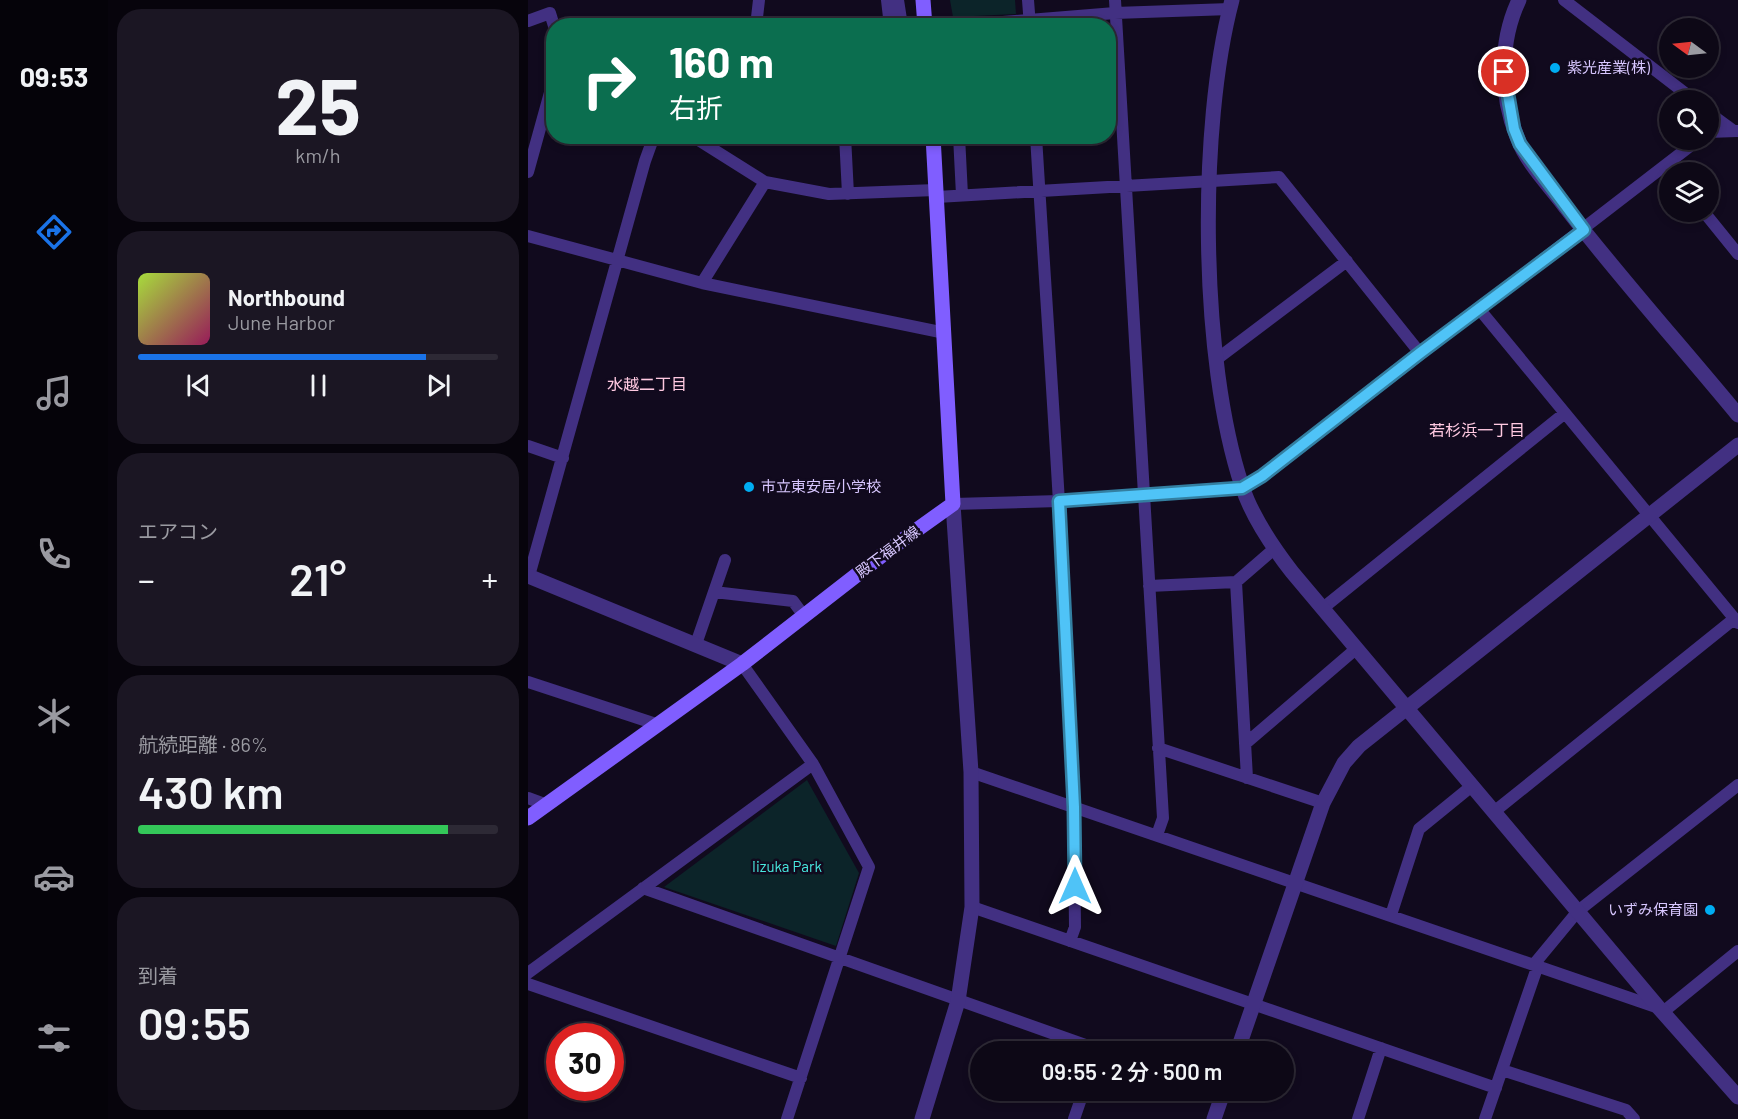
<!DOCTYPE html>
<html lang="ja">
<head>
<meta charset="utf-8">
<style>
	:root { --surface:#0d0816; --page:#1b1623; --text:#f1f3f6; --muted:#9a9aa1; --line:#2d2935; --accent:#1a73e8 }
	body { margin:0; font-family:Barlow,"Noto Sans JP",sans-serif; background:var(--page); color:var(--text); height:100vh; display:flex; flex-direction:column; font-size:22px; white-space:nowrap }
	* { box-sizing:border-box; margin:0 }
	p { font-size:20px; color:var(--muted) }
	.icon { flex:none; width:33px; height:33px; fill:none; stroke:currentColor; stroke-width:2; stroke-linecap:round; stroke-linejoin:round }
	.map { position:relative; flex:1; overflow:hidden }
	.sheet { display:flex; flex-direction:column; gap:9px; padding:9px; background:#07040c; width:420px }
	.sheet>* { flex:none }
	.top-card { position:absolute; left:18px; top:18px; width:570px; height:126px; border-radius:24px; box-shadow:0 3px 9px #0003,0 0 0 2px var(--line); background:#0b6e4f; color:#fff; overflow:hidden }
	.needle { width:39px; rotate:285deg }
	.fabs { position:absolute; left:1131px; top:18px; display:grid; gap:12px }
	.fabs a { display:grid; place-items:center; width:60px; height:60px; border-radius:50%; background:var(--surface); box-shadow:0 3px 9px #0003,0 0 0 2px var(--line); font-size:30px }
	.speed { position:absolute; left:18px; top:1023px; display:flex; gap:12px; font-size:30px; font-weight:700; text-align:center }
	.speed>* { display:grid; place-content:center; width:78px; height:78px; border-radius:50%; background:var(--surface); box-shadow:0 3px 9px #0003,0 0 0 2px var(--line); line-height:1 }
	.speed .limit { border:9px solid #d22; background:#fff; color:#111 }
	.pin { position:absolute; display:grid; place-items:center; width:51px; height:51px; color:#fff; margin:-26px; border:3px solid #fff; border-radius:50%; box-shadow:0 2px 6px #0007 }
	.me { position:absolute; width:66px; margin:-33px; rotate:0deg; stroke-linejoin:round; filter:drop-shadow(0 0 4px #0008) }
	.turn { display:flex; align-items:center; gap:21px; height:126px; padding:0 24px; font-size:27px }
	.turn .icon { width:78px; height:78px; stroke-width:2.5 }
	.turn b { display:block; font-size:42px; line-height:51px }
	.big { font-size:45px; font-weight:600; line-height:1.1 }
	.sheet .widget { flex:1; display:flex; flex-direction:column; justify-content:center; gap:9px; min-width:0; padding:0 21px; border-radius:24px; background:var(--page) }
	.sheet .dial { align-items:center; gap:0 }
	.dial b { font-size:78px; line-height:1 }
	.song { display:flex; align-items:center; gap:18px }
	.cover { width:72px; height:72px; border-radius:9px; background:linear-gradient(135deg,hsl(80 70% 55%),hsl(330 70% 35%)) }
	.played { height:6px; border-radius:3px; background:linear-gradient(90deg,var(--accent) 80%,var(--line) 80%) }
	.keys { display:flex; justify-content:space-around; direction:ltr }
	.heat { display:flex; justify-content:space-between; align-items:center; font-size:33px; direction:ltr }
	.charge { height:9px; border-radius:4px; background:linear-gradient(90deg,#34c759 86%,var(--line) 0) }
	.trip { position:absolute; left:442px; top:1041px; width:324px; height:60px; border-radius:30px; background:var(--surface); box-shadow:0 3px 9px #0003,0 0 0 2px var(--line); font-weight:600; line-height:60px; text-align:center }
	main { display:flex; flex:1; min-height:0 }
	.tab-bar { display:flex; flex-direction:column; width:108px; justify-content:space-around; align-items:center; background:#050309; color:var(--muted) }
	.tab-bar .icon { width:42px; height:42px }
	.tab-bar .selected { color:var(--accent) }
	.tab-bar b { font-size:27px; color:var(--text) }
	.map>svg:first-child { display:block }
	.green { fill:#0c2429 }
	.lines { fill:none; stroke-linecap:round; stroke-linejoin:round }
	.minor { stroke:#423082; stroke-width:12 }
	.tertiary { stroke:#423082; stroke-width:15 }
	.secondary { stroke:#805eff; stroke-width:15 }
	.route-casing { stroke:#337fa1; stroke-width:15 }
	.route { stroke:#4fc3f7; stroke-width:10 }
	.poi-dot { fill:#00adf2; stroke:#110a1e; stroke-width:2 }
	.labels { text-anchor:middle; stroke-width:5; stroke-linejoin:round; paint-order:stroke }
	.poi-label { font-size:15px; fill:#d8c7ff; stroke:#110a1e; text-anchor:start }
	.street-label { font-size:15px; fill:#d8c7ff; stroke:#110a1e }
	.park-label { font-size:15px; fill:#48eae0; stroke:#110a1e }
	.neighbourhood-label { font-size:16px; fill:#ffc9e1; stroke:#110a1e }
</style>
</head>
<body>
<main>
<nav class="tab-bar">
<b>09:53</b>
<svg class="icon selected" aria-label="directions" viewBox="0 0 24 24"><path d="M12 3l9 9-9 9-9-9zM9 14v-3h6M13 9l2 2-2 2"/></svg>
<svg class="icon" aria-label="music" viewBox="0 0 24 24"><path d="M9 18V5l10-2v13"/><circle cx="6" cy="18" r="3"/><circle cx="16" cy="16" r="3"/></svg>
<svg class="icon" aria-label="phone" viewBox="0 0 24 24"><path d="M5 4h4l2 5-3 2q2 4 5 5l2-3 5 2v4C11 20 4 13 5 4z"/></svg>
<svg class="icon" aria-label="climate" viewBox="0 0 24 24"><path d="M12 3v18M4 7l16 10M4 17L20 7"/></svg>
<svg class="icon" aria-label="car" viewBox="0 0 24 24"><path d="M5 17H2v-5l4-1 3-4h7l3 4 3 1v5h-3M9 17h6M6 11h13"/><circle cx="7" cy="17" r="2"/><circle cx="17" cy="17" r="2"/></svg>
<svg class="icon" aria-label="filters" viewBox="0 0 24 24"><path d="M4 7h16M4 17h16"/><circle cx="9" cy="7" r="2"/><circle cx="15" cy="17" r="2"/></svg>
</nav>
<section class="sheet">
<div class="widget dial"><b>25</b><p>km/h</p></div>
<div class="widget">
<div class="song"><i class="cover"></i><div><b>Northbound</b><p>June Harbor</p></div></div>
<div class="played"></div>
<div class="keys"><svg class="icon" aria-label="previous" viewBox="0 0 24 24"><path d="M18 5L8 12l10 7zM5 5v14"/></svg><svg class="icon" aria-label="pause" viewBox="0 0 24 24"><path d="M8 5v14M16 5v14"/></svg><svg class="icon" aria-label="next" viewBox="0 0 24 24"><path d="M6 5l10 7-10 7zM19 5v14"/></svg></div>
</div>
<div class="widget"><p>エアコン</p>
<div class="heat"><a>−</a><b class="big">21°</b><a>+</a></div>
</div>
<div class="widget"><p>航続距離 · 86%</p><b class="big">430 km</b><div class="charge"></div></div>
<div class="widget"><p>到着</p><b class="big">09:55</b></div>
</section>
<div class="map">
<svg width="1210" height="1119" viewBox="0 0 1210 1119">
	<rect width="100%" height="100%" fill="#110a1e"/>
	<path class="green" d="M422,0H487L488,14L425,17Z
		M279,780L331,873L308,946L136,887Z"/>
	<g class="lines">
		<path class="minor" d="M359,0L362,26
			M370,0L374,26
			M500,0L502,26
			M587,0L635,818L629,835
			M1036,0L1166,100
			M0,21L22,13L26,26
			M228,26L231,0
			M424,26L587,13L702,9
			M1180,112L1206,131
			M1180,132L1209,131
			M164,136L237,182L301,194L408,190
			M317,136L320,194
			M431,136L434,195
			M508,136C524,400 545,663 547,927L542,941
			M0,172L26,78
			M409,197L751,177L892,353
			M1176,212L1210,254
			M0,236L174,283L417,333
			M174,283L237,182
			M952,310L1210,623
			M689,359L819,261
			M0,446L35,458
			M425,504L531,501L714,488L734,476L1170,140
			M1,576L117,161L126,136
			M708,582L719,778
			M621,586L708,582L746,549
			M186,592L265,601L276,616
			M795,608L1037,413
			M168,644L197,560
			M214,664L285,764L341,867L259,1119
			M0,682L128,724
			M717,744L829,648
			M630,748L795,803
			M443,772L1131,1008
			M0,798L19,805
			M967,811L1206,619
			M115,888L577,1052
			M444,907L968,1088
			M863,915L891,829L945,785
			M1007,963L1050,911L1210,785
			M0,973L285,764
			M0,984L273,1078
			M1135,1012L1210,951
			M974,1070L1098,1110L1106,1119
			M546,1119L556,1090
			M830,1119L853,1048
			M957,1119L1010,965"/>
		<path class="tertiary" d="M704,0C670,128 672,360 714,486C724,517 744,546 764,572L1131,1008L1210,1097
			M991,0C971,42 972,94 989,137C999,164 1022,186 1038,208C1093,279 1153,346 1210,415
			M0,576L214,664
			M709,1052L795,803L816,763L831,746L1210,445
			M394,1119L430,1001L444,907L443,772L425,504
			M686,1119L696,1090"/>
		<path class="secondary" d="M395,0L397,26
			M0,818L214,664L362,549L425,504L405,136"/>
	</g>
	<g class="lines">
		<g class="route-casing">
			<path id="route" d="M547,886L546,807L531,501L714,488L734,476L892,353L1056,230L992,144L986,129L976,72"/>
		</g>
		<use href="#route" class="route"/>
	</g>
	<g class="poi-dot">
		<circle cx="1027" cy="68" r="6"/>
		<circle cx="221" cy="487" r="6"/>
		<circle cx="1182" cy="910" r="6"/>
	</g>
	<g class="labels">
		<g class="poi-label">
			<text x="1039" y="73">紫光産業(株)</text>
			<text x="233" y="492">市立東安居小学校</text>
			<text x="1170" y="915" text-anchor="end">いずみ保育園</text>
		</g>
		<g class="street-label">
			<text transform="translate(360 552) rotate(-37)" y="5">殿下福井線</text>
		</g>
		<g class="park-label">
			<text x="259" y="872">Iizuka Park</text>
		</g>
		<g class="neighbourhood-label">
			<text x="119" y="390">水越二丁目</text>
			<text x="949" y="436">若杉浜一丁目</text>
		</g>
	</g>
</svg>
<div class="fabs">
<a><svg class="needle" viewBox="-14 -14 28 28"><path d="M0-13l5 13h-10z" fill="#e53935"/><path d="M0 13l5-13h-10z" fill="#9a9aa1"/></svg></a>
<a><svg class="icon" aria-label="search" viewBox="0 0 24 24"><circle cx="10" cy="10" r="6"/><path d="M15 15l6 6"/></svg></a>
<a><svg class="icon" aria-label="layers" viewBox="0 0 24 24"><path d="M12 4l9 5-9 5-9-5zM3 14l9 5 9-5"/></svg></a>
</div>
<div class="speed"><div class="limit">30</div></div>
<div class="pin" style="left:976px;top:72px;background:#d93025"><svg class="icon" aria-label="arrive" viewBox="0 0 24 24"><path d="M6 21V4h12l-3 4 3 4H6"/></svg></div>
<svg class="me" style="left:547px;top:886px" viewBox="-20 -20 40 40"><path d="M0-17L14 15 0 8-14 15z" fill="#4fc3f7" stroke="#fff" stroke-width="4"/></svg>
<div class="trip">09:55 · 2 分 · 500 m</div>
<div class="top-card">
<div class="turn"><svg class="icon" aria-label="right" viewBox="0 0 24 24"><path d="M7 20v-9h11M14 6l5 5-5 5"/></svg><div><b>160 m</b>右折</div></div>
</div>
</div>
</main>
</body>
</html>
